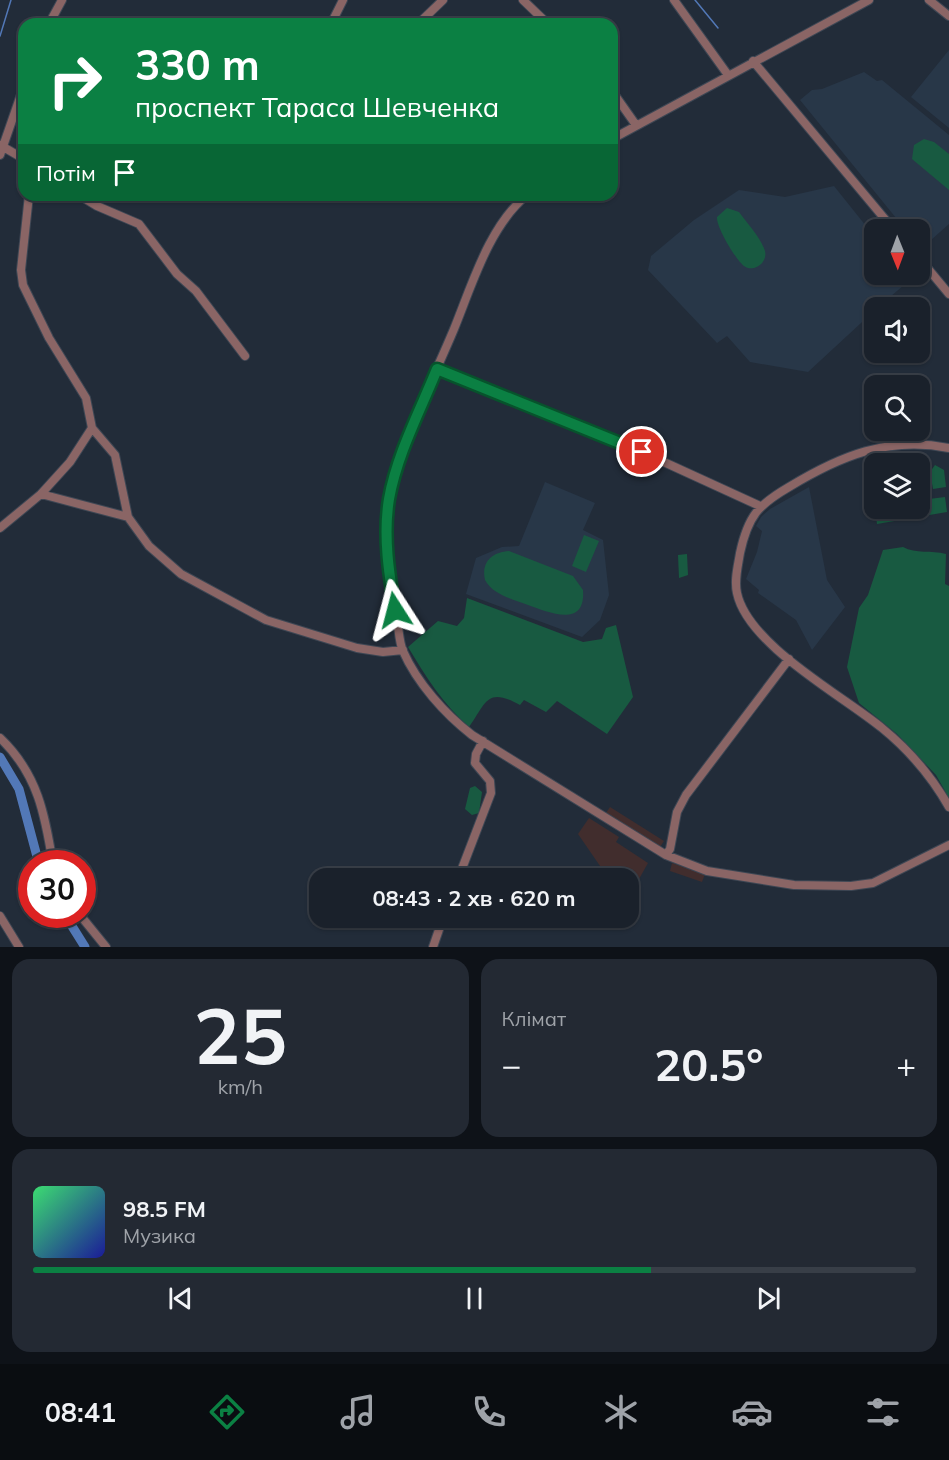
<!DOCTYPE html>
<html lang="uk">
<head>
<meta charset="utf-8">
<style>
	:root { --surface:#1a212b; --page:#232933; --text:#f1f3f6; --muted:#9fa3a9; --line:#383e47; --accent:#0b8043 }
	body { margin:0; font-family:Mulish,sans-serif; background:var(--page); color:var(--text); height:100vh; display:flex; flex-direction:column; font-size:22px; white-space:nowrap }
	* { box-sizing:border-box; margin:0 }
	p { font-size:20px; color:var(--muted) }
	.icon { flex:none; width:33px; height:33px; fill:none; stroke:currentColor; stroke-width:2; stroke-linecap:round; stroke-linejoin:round }
	.map { position:relative; height:947px; overflow:hidden }
	.details { display:flex; flex-direction:column; gap:12px; padding:12px; background:#0e1218; flex:1 }
	.details>* { flex:none }
	.hud { position:absolute; left:18px; top:18px; width:600px; height:183px; border-radius:18px; box-shadow:0 2px 4px #0004,0 0 0 2px var(--line); background:#0b8043; color:#fff; overflow:hidden }
	.needle { width:39px; rotate:179deg }
	.buttons { position:absolute; left:864px; top:219px; display:grid; gap:12px }
	.buttons a { display:grid; place-items:center; width:66px; height:66px; border-radius:12px; background:var(--surface); box-shadow:0 2px 4px #0004,0 0 0 2px var(--line); font-size:30px }
	.speed { position:absolute; left:18px; top:850px; display:flex; gap:12px; font-size:30px; font-weight:700; text-align:center }
	.speed>* { display:grid; place-content:center; width:78px; height:78px; border-radius:50%; background:var(--surface); box-shadow:0 2px 4px #0004,0 0 0 2px var(--line); line-height:1 }
	.speed .limit { border:9px solid #d22; background:#fff; color:#111 }
	.pin { position:absolute; display:grid; place-items:center; width:51px; height:51px; color:#fff; margin:-26px; border:3px solid #fff; border-radius:50%; box-shadow:0 2px 6px #0007 }
	.me { position:absolute; width:66px; margin:-33px; rotate:351deg; stroke-linejoin:round; filter:drop-shadow(0 0 4px #0008) }
	.turn { display:flex; align-items:center; gap:21px; height:126px; padding:0 18px; font-size:27px }
	.turn .icon { width:78px; height:78px; stroke-width:2.5 }
	.turn b { display:block; font-size:42px; line-height:51px }
	.then { display:flex; align-items:center; height:57px; padding:0 18px; background:#0003; gap:12px; font-size:22px }
	.big { font-size:45px; font-weight:700; line-height:1.1 }
	.details .widget { flex:1; display:flex; flex-direction:column; justify-content:center; gap:9px; min-width:0; padding:0 21px; border-radius:18px; background:var(--page) }
	.details .dial { align-items:center; gap:0 }
	.dial b { font-size:78px; line-height:1 }
	.song { display:flex; align-items:center; gap:18px }
	.cover { width:72px; height:72px; border-radius:9px; background:linear-gradient(135deg,hsl(140 70% 55%),hsl(240 70% 35%)) }
	.played { height:6px; border-radius:3px; background:linear-gradient(90deg,var(--accent) 70%,var(--line) 70%) }
	.keys { display:flex; justify-content:space-around; direction:ltr }
	.heat { display:flex; justify-content:space-between; align-items:center; font-size:33px; direction:ltr }
	.details .tiles { flex:1; display:grid; gap:12px; grid-template-columns:1fr 1fr }
	.widget:last-child { grid-column:span 2 }
	.trip { position:absolute; left:309px; top:868px; width:330px; height:60px; border-radius:18px; background:var(--surface); box-shadow:0 2px 4px #0004,0 0 0 2px var(--line); font-weight:700; line-height:60px; text-align:center }
	.tabs { display:flex; height:96px; justify-content:space-around; align-items:center; background:#0a0d11; color:var(--muted) }
	.tabs .icon { width:42px; height:42px }
	.tabs .on { color:var(--accent) }
	.tabs b { font-size:27px; color:var(--text) }
	.map>svg:first-child { display:block }
	.built { fill:#283748 }
	.industrial { fill:#412d2d }
	.green { fill:#185a41 }
	.lines { fill:none; stroke-linecap:round; stroke-linejoin:round }
	.stream { stroke:#5278b7; stroke-width:1.5 }
	.river { stroke:#5278b7; stroke-width:9 }
	.minor-casing { stroke:#3e4754; stroke-width:10 }
	.minor { stroke:#8a6565; stroke-width:8 }
	.route-casing { stroke:#07532c; stroke-width:15 }
	.route { stroke:#0b8043; stroke-width:10 }
</style>
</head>
<body>
<div class="map">
<svg width="949" height="947" viewBox="0 0 949 947">
	<rect width="100%" height="100%" fill="#222c39"/>
	<path class="built" d="M949,50V128L911,97Z
		M864,72L877,81L882,80L949,135V224L921,249L920,230L905,229L800,100L812,90L822,89Z
		M834,186L874,236V274L906,275L910,280L878,307L874,308V311L808,372L750,362L727,336L717,343L648,270L651,256L694,220L739,190L785,197Z
		M545,482L595,503L583,530L603,540L609,595L600,620L582,637L466,594L476,558L502,547L519,546Z
		M809,487L827,580L845,607L812,650L796,620L758,593L759,590L746,579L757,552L762,531L756,526L761,517L770,509Z"/>
	<path class="industrial" d="M610,807L664,841L660,847L606,813Z
		M589,818L619,837L616,842L648,863L629,897L628,879H609L578,834Z
		M672,863L705,874L702,882L670,871Z"/>
	<path class="green" d="M924,139L934,142L949,154V190L912,159L914,145Z
		M727,208L739,212C747,223 761,238 765,251C768,263 753,273 744,266C736,260 716,227 717,217Z
		M896,452H917L920,456L914,461L898,463Z
		M935,465L944,470L946,487L933,489L930,472Z
		M945,497L947,512L877,524L875,508H920V498L921,500Z
		M584,535L599,541L586,572L572,566Z
		M903,547C916,554 931,550 946,554L945,584L949,586V798L936,775L897,734L859,703L847,667L859,608L868,595L883,550Z
		M509,551L573,576L583,590C586,629 548,612 528,605C513,599 493,595 485,580C481,562 492,552 509,551Z
		M687,554L688,575L679,578L678,555Z
		M467,598L583,642L602,639L606,628L616,625L633,697L607,734L557,701L546,712L524,700L520,705C487,687 487,701 469,727C443,704 426,677 408,647L438,621L457,626L464,618Z
		M475,786L482,792L479,813L472,815L465,809L470,788Z"/>
	<g class="lines">
		<path class="stream" d="M695,0L718,28
			M0,36L11,0"/>
		<path class="river" d="M0,757L19,789L39,864
			M65,915L85,947"/>
		<g class="minor-casing">
			<path id="minor" d="M523,0L548,24
				M674,0L728,75
				M929,0L949,16
				M49,24L62,0
				M331,24L343,0
				M418,24L443,0
				M753,61L894,230
				M612,91L636,125
				M612,139L869,0
				M0,145L24,159
				M0,155L24,86
				M29,195L21,270L23,285L49,338L86,398L92,428L115,455L128,517L149,546L181,574L266,620L357,648L383,652L403,650
				M79,195L97,206L139,224L177,274L196,291L245,356
				M527,195C489,226 472,285 454,329C432,382 400,442 390,499C383,539 390,581 397,620C399,630 399,642 403,651C417,683 445,714 472,735L666,855L707,871L794,885L851,886L873,883L949,845
				M920,259L949,294
				M437,369L642,452L760,506
				M949,448C888,436 840,456 789,487C758,505 748,516 740,553C738,566 734,580 737,593C748,645 842,695 882,728C909,750 932,777 949,807
				M41,494L128,517
				M0,528L41,494L70,462L92,428
				M0,738C38,774 45,815 53,864
				M666,855L670,849L677,812L686,795L789,659
				M458,879L491,793L490,781L475,763L476,754L483,741
				M80,915L106,947
				M0,916L19,947
				M433,947L443,918"/>
		</g>
		<use href="#minor" class="minor"/>
	</g>
	<g class="lines">
		<g class="route-casing">
			<path id="route" d="M395,610C389,574 383,536 389,499C397,454 420,411 437,369L642,452"/>
		</g>
		<use href="#route" class="route"/>
	</g>
</svg>
<div class="buttons">
<a><svg class="needle" viewBox="-14 -14 28 28"><path d="M0-13l5 13h-10z" fill="#e53935"/><path d="M0 13l5-13h-10z" fill="#9fa3a9"/></svg></a>
<a><svg class="icon" aria-label="sound" viewBox="0 0 24 24"><path d="M4 9h4l5-4v14l-5-4H4zM17 9q2 3 0 6"/></svg></a>
<a><svg class="icon" aria-label="search" viewBox="0 0 24 24"><circle cx="10" cy="10" r="6"/><path d="M15 15l6 6"/></svg></a>
<a><svg class="icon" aria-label="layers" viewBox="0 0 24 24"><path d="M12 4l9 5-9 5-9-5zM3 14l9 5 9-5"/></svg></a>
</div>
<div class="speed"><div class="limit">30</div></div>
<div class="pin" style="left:642px;top:452px;background:#d93025"><svg class="icon" aria-label="arrive" viewBox="0 0 24 24"><path d="M6 21V4h12l-3 4 3 4H6"/></svg></div>
<svg class="me" style="left:395px;top:610px" viewBox="-20 -20 40 40"><path d="M0-17L14 15 0 8-14 15z" fill="#0b8043" stroke="#fff" stroke-width="4"/></svg>
<div class="trip">08:43 · 2 хв · 620 m</div>
<div class="hud">
<div class="turn"><svg class="icon" aria-label="right" viewBox="0 0 24 24"><path d="M7 20v-9h11M14 6l5 5-5 5"/></svg><div><b>330 m</b>проспект Тараса Шевченка</div></div>
<div class="then">Потім<svg class="icon" aria-label="arrive" viewBox="0 0 24 24"><path d="M6 21V4h12l-3 4 3 4H6"/></svg></div>
</div>
</div>
<section class="details">
<div class="tiles">
<div class="widget dial"><b>25</b><p>km/h</p></div>
<div class="widget"><p>Клімат</p>
<div class="heat"><a>−</a><b class="big">20.5°</b><a>+</a></div>
</div>
<div class="widget">
<div class="song"><i class="cover"></i><div><b>98.5 FM</b><p>Музика</p></div></div>
<div class="played"></div>
<div class="keys"><svg class="icon" aria-label="previous" viewBox="0 0 24 24"><path d="M18 5L8 12l10 7zM5 5v14"/></svg><svg class="icon" aria-label="pause" viewBox="0 0 24 24"><path d="M8 5v14M16 5v14"/></svg><svg class="icon" aria-label="next" viewBox="0 0 24 24"><path d="M6 5l10 7-10 7zM19 5v14"/></svg></div>
</div>
</div>
</section>
<nav class="tabs">
<b>08:41</b>
<svg class="icon on" aria-label="directions" viewBox="0 0 24 24"><path d="M12 3l9 9-9 9-9-9zM9 14v-3h6M13 9l2 2-2 2"/></svg>
<svg class="icon" aria-label="music" viewBox="0 0 24 24"><path d="M9 18V5l10-2v13"/><circle cx="6" cy="18" r="3"/><circle cx="16" cy="16" r="3"/></svg>
<svg class="icon" aria-label="phone" viewBox="0 0 24 24"><path d="M5 4h4l2 5-3 2q2 4 5 5l2-3 5 2v4C11 20 4 13 5 4z"/></svg>
<svg class="icon" aria-label="climate" viewBox="0 0 24 24"><path d="M12 3v18M4 7l16 10M4 17L20 7"/></svg>
<svg class="icon" aria-label="car" viewBox="0 0 24 24"><path d="M5 17H2v-5l4-1 3-4h7l3 4 3 1v5h-3M9 17h6M6 11h13"/><circle cx="7" cy="17" r="2"/><circle cx="17" cy="17" r="2"/></svg>
<svg class="icon" aria-label="filters" viewBox="0 0 24 24"><path d="M4 7h16M4 17h16"/><circle cx="9" cy="7" r="2"/><circle cx="15" cy="17" r="2"/></svg>
</nav>
</body>
</html>
